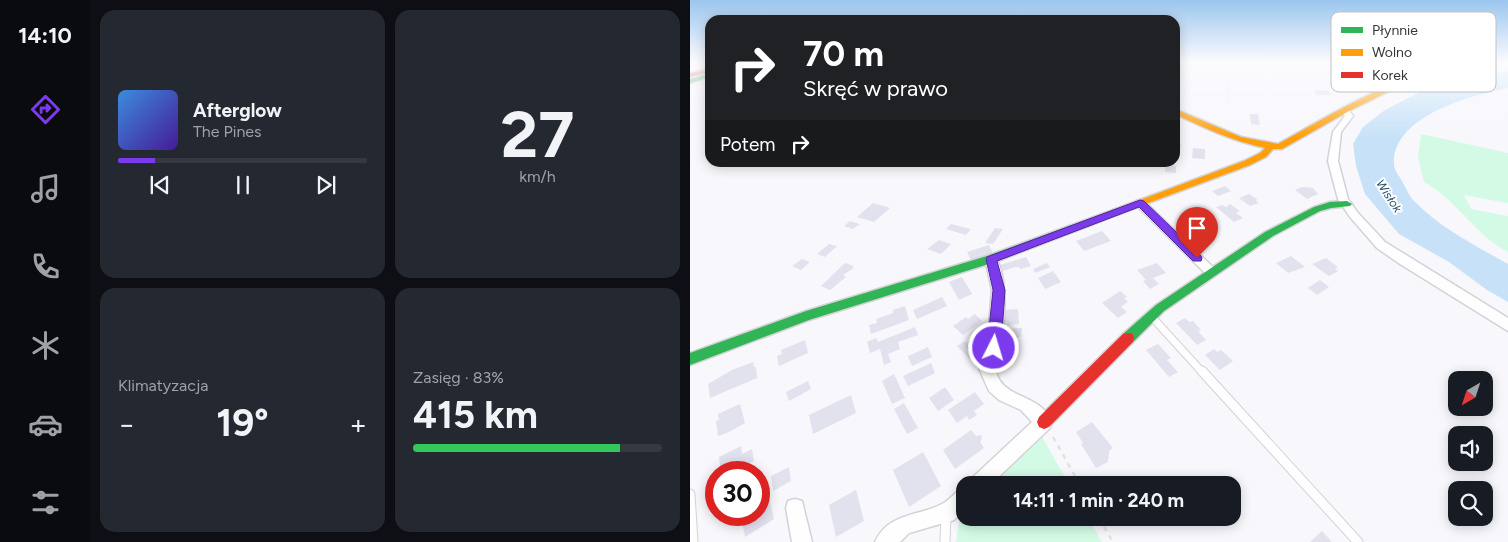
<!DOCTYPE html>
<html lang="pl">
<head>
<meta charset="utf-8">
<style>
	:root { --surface:#171b24; --page:#242831; --text:#f1f3f6; --muted:#9ea1a6; --line:#363941; --accent:#7c3aed }
	body { margin:0; font-family:Figtree,sans-serif; background:var(--page); color:var(--text); height:100vh; display:flex; flex-direction:column; font-size:19px; white-space:nowrap }
	* { box-sizing:border-box; margin:0 }
	p { font-size:16px; color:var(--muted) }
	.icon { flex:none; width:28px; height:28px; fill:none; stroke:currentColor; stroke-width:2; stroke-linecap:round; stroke-linejoin:round }
	.map { position:relative; flex:1; overflow:hidden }
	.details { display:flex; flex-direction:column; gap:10px; padding:10px; background:#0d0f14; width:600px }
	.details>* { flex:none }
	.hud { position:absolute; left:15px; top:15px; width:475px; height:152px; border-radius:15px; box-shadow:0 2px 12px #0003; background:#202124; color:#fff; overflow:hidden }
	.needle { width:32px; rotate:219deg }
	.controls { position:absolute; left:758px; top:371px; display:grid; gap:10px }
	.controls a { display:grid; place-items:center; width:45px; height:45px; border-radius:10px; background:var(--surface); box-shadow:0 2px 12px #0003; font-size:25px }
	.speed { position:absolute; left:15px; top:461px; display:flex; gap:10px; font-size:25px; font-weight:700; text-align:center }
	.speed>* { display:grid; place-content:center; width:65px; height:65px; border-radius:50%; background:var(--surface); box-shadow:0 2px 12px #0003; line-height:1 }
	.speed .limit { border:8px solid #d22; background:#fff; color:#111 }
	.pin { position:absolute; display:grid; place-items:center; width:42px; height:42px; color:#fff; margin:-51px -21px; border-radius:50% 50% 50% 0; rotate:-45deg; box-shadow:0 0 5px #0007 }
	.pin .icon { rotate:45deg }
	.me { position:absolute; width:55px; margin:-28px; rotate:5deg; stroke-linejoin:round; filter:drop-shadow(0 0 4px #0008) }
	.turn { display:flex; align-items:center; gap:18px; height:105px; padding:0 15px; font-size:22px }
	.turn .icon { width:65px; height:65px; stroke-width:2.5 }
	.turn b { display:block; font-size:35px; line-height:42px }
	.then { display:flex; align-items:center; height:48px; padding:0 15px; background:#0003; gap:10px; font-size:19px }
	.big { font-size:38px; font-weight:700; line-height:1.1 }
	.details .tile { flex:1; display:flex; flex-direction:column; justify-content:center; gap:8px; min-width:0; padding:0 18px; border-radius:15px; background:var(--page) }
	.details .dial { align-items:center; gap:0 }
	.dial b { font-size:65px; line-height:1 }
	.song { display:flex; align-items:center; gap:15px }
	.cover { width:60px; height:60px; border-radius:8px; background:linear-gradient(135deg,hsl(210 70% 55%),hsl(260 70% 35%)) }
	.played { height:5px; border-radius:2px; background:linear-gradient(90deg,var(--accent) 15%,var(--line) 15%) }
	.keys { display:flex; justify-content:space-around; direction:ltr }
	.heat { display:flex; justify-content:space-between; align-items:center; font-size:28px; direction:ltr }
	.charge { height:8px; border-radius:4px; background:linear-gradient(90deg,#34c759 83%,var(--line) 0) }
	.details .tiles { flex:1; display:grid; gap:10px; grid-template-columns:repeat(2,1fr) }
	.trip { position:absolute; left:266px; top:476px; width:285px; height:50px; border-radius:15px; background:var(--surface); box-shadow:0 2px 12px #0003; font-weight:700; line-height:50px; text-align:center }
	main { display:flex; flex:1; min-height:0 }
	.tab-bar { display:flex; flex-direction:column; width:90px; justify-content:space-around; align-items:center; background:#090b0e; color:var(--muted) }
	.tab-bar .icon { width:35px; height:35px }
	.tab-bar .active { color:var(--accent) }
	.tab-bar b { font-size:22px; color:var(--text) }
	.map>svg:first-child { display:block }
	.green { fill:#d2fae5 }
	.water { fill:#c7e2f8 }
	.building { fill:#e2e1ee }
	.lines { fill:none; stroke-linecap:round; stroke-linejoin:round }
	.lane-far1-casing { stroke:#d3d2d6; stroke-width:9 }
	.lane-casing { stroke:#d3d2d6; stroke-width:11 }
	.street-casing { stroke:#d3d2d6; stroke-width:3 }
	.fast-casing { stroke:#d3d2d6; stroke-width:3 }
	.slow-casing { stroke:#d3d2d6; stroke-width:3 }
	.jam-casing { stroke:#d3d2d6; stroke-width:3 }
	.path-far1 { stroke:#e3e3e4; stroke-width:1; stroke-dasharray:2.5 2.5; stroke-linecap:butt }
	.path { stroke:#e3e3e4; stroke-width:2.5; stroke-dasharray:5 5; stroke-linecap:butt }
	.lane-far1 { stroke:#fefeff; stroke-width:7 }
	.lane { stroke:#fefeff; stroke-width:9 }
	.street { fill:#fefeff; fill-rule:evenodd }
	.fast { fill:#30b455; fill-rule:evenodd }
	.slow { fill:#ff9f0a; fill-rule:evenodd }
	.jam { fill:#e5322d; fill-rule:evenodd }
	.route { fill:#7c3aed; stroke:#51269a }
	.labels { text-anchor:middle; stroke-width:4; stroke-linejoin:round; paint-order:stroke }
	.far-water-label { font-size:12px; font-style:italic; fill:#1d4d6f; stroke:#fff }
	.key { fill:#fff; stroke:#c2c2c3; stroke-width:1 }
	.key-label { font-size:14px; fill:#353538 }
</style>
</head>
<body>
<main>
<nav class="tab-bar">
<b>14:10</b>
<svg class="icon active" aria-label="directions" viewBox="0 0 24 24"><path d="M12 3l9 9-9 9-9-9zM9 14v-3h6M13 9l2 2-2 2"/></svg>
<svg class="icon" aria-label="music" viewBox="0 0 24 24"><path d="M9 18V5l10-2v13"/><circle cx="6" cy="18" r="3"/><circle cx="16" cy="16" r="3"/></svg>
<svg class="icon" aria-label="phone" viewBox="0 0 24 24"><path d="M5 4h4l2 5-3 2q2 4 5 5l2-3 5 2v4C11 20 4 13 5 4z"/></svg>
<svg class="icon" aria-label="climate" viewBox="0 0 24 24"><path d="M12 3v18M4 7l16 10M4 17L20 7"/></svg>
<svg class="icon" aria-label="car" viewBox="0 0 24 24"><path d="M5 17H2v-5l4-1 3-4h7l3 4 3 1v5h-3M9 17h6M6 11h13"/><circle cx="7" cy="17" r="2"/><circle cx="17" cy="17" r="2"/></svg>
<svg class="icon" aria-label="filters" viewBox="0 0 24 24"><path d="M4 7h16M4 17h16"/><circle cx="9" cy="7" r="2"/><circle cx="15" cy="17" r="2"/></svg>
</nav>
<section class="details">
<div class="tiles">
<div class="tile">
<div class="song"><i class="cover"></i><div><b>Afterglow</b><p>The Pines</p></div></div>
<div class="played"></div>
<div class="keys"><svg class="icon" aria-label="previous" viewBox="0 0 24 24"><path d="M18 5L8 12l10 7zM5 5v14"/></svg><svg class="icon" aria-label="pause" viewBox="0 0 24 24"><path d="M8 5v14M16 5v14"/></svg><svg class="icon" aria-label="next" viewBox="0 0 24 24"><path d="M6 5l10 7-10 7zM19 5v14"/></svg></div>
</div>
<div class="tile dial"><b>27</b><p>km/h</p></div>
<div class="tile"><p>Klimatyzacja</p>
<div class="heat"><a>−</a><b class="big">19°</b><a>+</a></div>
</div>
<div class="tile"><p>Zasięg · 83%</p><b class="big">415 km</b><div class="charge"></div></div>
</div>
</section>
<div class="map">
<svg width="818" height="542" viewBox="0 0 818 542">
	<rect width="100%" height="100%" fill="#f7f7fc"/>
	<path class="green" d="M731,134L818,153V203L774,195L781,209L818,216V252C785,235 766,199 734,182L728,157Z
		M349,431L379,485H298Z
		M275,510V518H398L412,542H266L270,515Z"/>
	<path class="water" d="M818,71V88C782,95 701,116 704,165C704,170 710,177 712,181C716,188 719,196 724,201C750,228 786,246 818,264V302L797,290L759,262L709,234L675,194L666,166L663,144L673,127L695,110L730,92L764,80Z"/>
	<path class="building" d="M625,90L639,91L641,95H626Z
		M560,114H568L570,125L561,124Z
		M485,143H490L491,145L488,157L485,156Z
		M503,148L515,149V159L502,158Z
		M476,165L486,166V173L475,172Z
		M535,186L541,191L528,196L522,191Z
		M612,187L623,188L628,194L617,199L605,190Z
		M559,194L567,199L566,201L569,203L560,206L549,198Z
		M183,203L200,208L184,222L167,217Z
		M540,204L550,211L546,213L553,218L544,222L526,207L532,205L536,207Z
		M515,213L527,225L515,229L508,223L502,225L496,220Z
		M160,221L170,224L163,229L154,226Z
		M261,224L281,229L276,235L256,229Z
		M305,228L313,229L303,244L295,243Z
		M412,231L421,241L394,251L386,241Z
		M249,240L261,244L251,254L237,249Z
		M139,244L147,246L135,257L127,254Z
		M299,245L303,253L281,260L277,252Z
		M601,256L615,267L598,273L586,263Z
		M336,257L341,266L330,269L329,267H325L313,271L310,265Z
		M636,258L648,267L645,269L648,271L639,276L622,264Z
		M112,259L120,262L111,270L102,266Z
		M155,263L164,266L162,267L164,268L153,275L156,277L140,290L131,286Z
		M357,263L360,267L345,273L343,269Z
		M467,263L476,273L463,278L469,284L460,289L453,281L456,280L447,270Z
		M363,271L371,282L355,289L348,278Z
		M272,277L282,294L269,300L259,282Z
		M630,280L639,287L627,295L618,288Z
		M430,291L437,297L434,298L438,302L431,307L437,312L428,318L412,303Z
		M252,297L257,306L227,319L223,310Z
		M215,306L219,320L181,334L179,325L187,323L186,319L203,313V310Z
		M328,309L329,324L317,325V322L313,323V310Z
		M285,314L292,321L273,335L263,326L276,317L278,319Z
		M495,318L499,322L503,321L511,330L508,331L516,340L507,345L486,323Z
		M225,327L228,335L208,342L210,349L198,354L201,362L194,365L190,349L180,353L177,342L186,338L188,342Z
		M332,328L331,337L316,338V329Z
		M115,340L118,353L89,366L87,356L92,354L91,350Z
		M275,341L277,343L279,341L283,345L287,343L292,348L279,358L267,346Z
		M468,344L481,358L477,360L488,372L479,377L456,350Z
		M238,347L242,357L222,366L218,356Z
		M524,349L527,352L531,350L543,361L530,370L515,355Z
		M63,362L64,367H66L67,378L20,398L18,384L42,370Z
		M241,363L245,373L218,386L213,376Z
		M204,374L215,398L202,404L192,381Z
		M118,381L121,389L99,401L96,392Z
		M255,387L264,400L248,411L239,398Z
		M285,392L294,404L284,411L287,415L279,420L277,416L267,423L258,410Z
		M161,395L166,413L123,434L119,415Z
		M214,403L228,428L217,434L204,409Z
		M50,404L55,423L39,432L28,436L26,421L29,420L28,414Z
		M402,422L423,448L419,451L418,462L406,468L391,444L393,443L386,432Z
		M281,430L286,436L291,435L292,438L290,442L294,448L265,469L253,450Z
		M51,446L52,454L62,449L64,461L43,472H31L29,457Z
		M233,452L251,486L219,507L203,470Z
		M99,467L101,481L83,491L81,476Z
		M166,490L174,521L146,537L139,505Z
		M78,493L84,519L55,537L51,515H69V499Z
		M632,531L642,542H620Z"/>
	<g class="lines">
		<g class="lane-far1-casing">
			<path id="lane-far1" d="M462,317L513,373"/>
		</g>
		<g class="lane-casing">
			<path id="lane" d="M512,371L668,542
				M0,494L3,542
				M255,542L256,516"/>
		</g>
		<g class="street-casing">
			<path id="street" d="M644,66L736,68L750,72L746,74L736,72L647,70H644Z
				M652,109H658L663,116L651,132L648,161L658,199L668,213L695,242L818,318V331L710,264L687,248L660,217L648,199L638,161L643,132L655,116L651,111Z
				M450,200L454,201L525,269L527,272L525,275H517L446,205L445,203L446,201Z
				M301,255C319,260 315,332 311,348C310,354 306,360 304,366C306,371 307,376 310,381C323,399 351,396 362,422L360,428L300,485H278L281,479L342,422L331,410L309,400L299,391L288,366L297,348L302,290L295,259Z
				M275,487V509L264,520L219,533L210,542H185C197,514 227,516 250,505C260,501 265,491 275,487Z
				M105,499L112,501L122,542H102L96,508L98,501Z"/>
		</g>
		<g class="fast-casing">
			<path id="fast" d="M20,73V77L0,83V79Z
				M657,201L662,204L660,206L641,208L630,211L583,236L474,311L443,342L438,343L433,342L432,338L433,334L466,305L575,232L624,207L640,202Z
				M426,209L431,212L429,214L305,262L119,320L0,365V353L116,311L297,256Z"/>
		</g>
		<g class="slow-casing">
			<path id="slow" d="M790,62H808L746,74L710,86L659,111L592,149H583L576,157L560,165L429,214H423L421,212L423,210L554,161L570,153L575,148C543,141 514,128 485,114V109L551,137L588,144C631,120 675,93 722,77C744,70 768,66 790,62Z"/>
		</g>
		<g class="jam-casing">
			<path id="jam" d="M20,68V72L0,77V73Z
				M438,333L443,334L444,338L443,342L359,427L354,429L349,427L347,422L349,417L433,334Z"/>
		</g>
		<path class="path-far1" d="M485,68H640
			M536,69L539,104"/>
		<path class="path" d="M363,437L390,485
			M409,518L423,542"/>
		<use href="#lane-far1" class="lane-far1"/>
		<use href="#lane" class="lane"/>
		<use href="#street" class="street"/>
		<use href="#fast" class="fast"/>
		<use href="#slow" class="slow"/>
		<use href="#jam" class="jam"/>
	</g>
	<linearGradient id="sky" x2="0" y2="1"><stop stop-color="#9bc6ee"/><stop offset="0.45" stop-color="#fbfbfe"/><stop offset="1" stop-color="#fbfbfe" stop-opacity="0"/></linearGradient>
	<rect width="818" height="138" fill="url(#sky)"/>
	<path class="route" d="M450,200L454,201L511,256L512,258L511,261H503L449,207L307,261L315,290L311,348L309,352L304,354L299,352L297,348L303,290L296,259L297,257Z"/>
	<g class="labels">
		<g class="far-water-label">
			<text transform="translate(699 196) rotate(57)" y="4">Wisłok</text>
		</g>
	</g>
	<rect x="641" y="12" width="165" height="80" rx="8" class="key"/>
	<rect x="651" y="27" width="22" height="6" fill="#30b455"/>
	<rect x="651" y="49" width="22" height="7" fill="#ff9f0a"/>
	<rect x="651" y="72" width="22" height="6" fill="#e5322d"/>
	<g class="key-label">
		<text x="682" y="35">Płynnie</text>
		<text x="682" y="57">Wolno</text>
		<text x="682" y="80">Korek</text>
	</g>
</svg>
<div class="controls">
<a><svg class="needle" viewBox="-14 -14 28 28"><path d="M0-13l5 13h-10z" fill="#e53935"/><path d="M0 13l5-13h-10z" fill="#9ea1a6"/></svg></a>
<a><svg class="icon" aria-label="sound" viewBox="0 0 24 24"><path d="M4 9h4l5-4v14l-5-4H4zM17 9q2 3 0 6"/></svg></a>
<a><svg class="icon" aria-label="search" viewBox="0 0 24 24"><circle cx="10" cy="10" r="6"/><path d="M15 15l6 6"/></svg></a>
</div>
<div class="speed"><div class="limit">30</div></div>
<div class="pin" style="left:507px;top:258px;background:#d93025"><svg class="icon" aria-label="arrive" viewBox="0 0 24 24"><path d="M6 21V4h12l-3 4 3 4H6"/></svg></div>
<svg class="me" style="left:304px;top:348px" viewBox="-20 -20 40 40"><circle r="17" fill="#7c3aed" stroke="#fff" stroke-width="3"/><path d="M0-11L8 9 0 5-8 9z" fill="#fff"/></svg>
<div class="trip">14:11 · 1 min · 240 m</div>
<div class="hud">
<div class="turn"><svg class="icon" aria-label="right" viewBox="0 0 24 24"><path d="M7 20v-9h11M14 6l5 5-5 5"/></svg><div><b>70 m</b>Skręć w prawo</div></div>
<div class="then">Potem<svg class="icon" aria-label="right" viewBox="0 0 24 24"><path d="M7 20v-9h11M14 6l5 5-5 5"/></svg></div>
</div>
</div>
</main>
</body>
</html>
